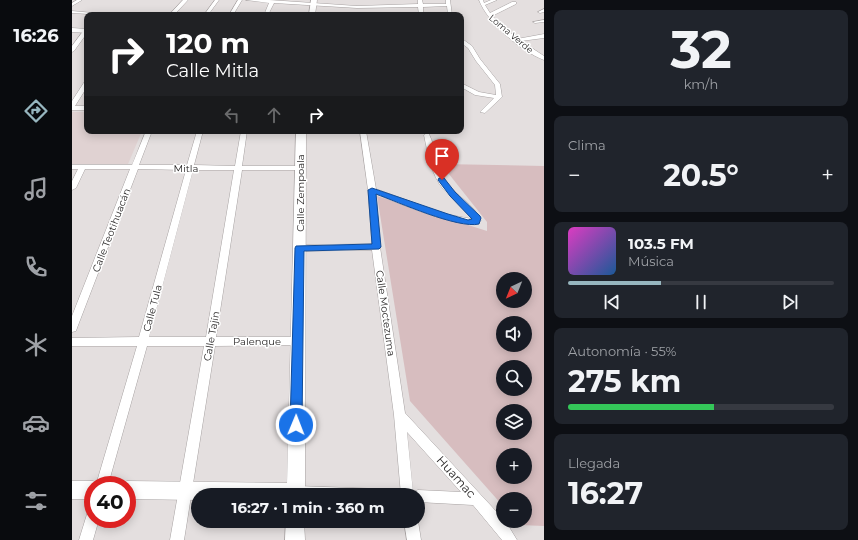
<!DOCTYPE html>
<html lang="es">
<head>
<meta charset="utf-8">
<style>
	:root { --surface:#171b24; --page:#20242c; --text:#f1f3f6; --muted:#9ea1a6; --line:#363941; --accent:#97b6bf }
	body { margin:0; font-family:Montserrat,sans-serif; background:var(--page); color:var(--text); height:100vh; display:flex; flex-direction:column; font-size:15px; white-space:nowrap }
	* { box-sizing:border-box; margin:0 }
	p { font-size:13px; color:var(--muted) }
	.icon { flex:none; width:22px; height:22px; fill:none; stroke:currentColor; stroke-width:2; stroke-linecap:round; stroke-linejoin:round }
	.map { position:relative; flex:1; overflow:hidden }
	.side { display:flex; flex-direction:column; gap:10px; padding:10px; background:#0d0f14; width:314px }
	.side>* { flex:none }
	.banner { position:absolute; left:12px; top:12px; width:380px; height:122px; border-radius:8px; box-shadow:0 2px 10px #0003; background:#202124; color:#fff; overflow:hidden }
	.needle { width:26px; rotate:223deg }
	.fabs { position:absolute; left:424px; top:272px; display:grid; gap:8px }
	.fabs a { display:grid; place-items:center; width:36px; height:36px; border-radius:50%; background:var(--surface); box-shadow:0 2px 10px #0003; font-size:20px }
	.speed { position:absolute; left:12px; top:476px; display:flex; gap:8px; font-size:20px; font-weight:700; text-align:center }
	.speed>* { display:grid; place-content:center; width:52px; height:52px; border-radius:50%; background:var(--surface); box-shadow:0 2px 10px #0003; line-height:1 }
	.speed .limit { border:6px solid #d22; background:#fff; color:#111 }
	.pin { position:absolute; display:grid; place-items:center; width:34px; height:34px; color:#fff; margin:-41px -17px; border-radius:50% 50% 50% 0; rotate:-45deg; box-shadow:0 0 4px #0007 }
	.pin .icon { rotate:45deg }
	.me { position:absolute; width:44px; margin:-22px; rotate:1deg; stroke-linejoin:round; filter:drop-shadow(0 0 3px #0008) }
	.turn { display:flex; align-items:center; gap:14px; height:84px; padding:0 16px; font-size:18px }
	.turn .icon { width:52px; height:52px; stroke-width:2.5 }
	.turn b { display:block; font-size:28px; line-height:34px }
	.lanes { display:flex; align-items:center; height:38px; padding:0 16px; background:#0003; justify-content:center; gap:20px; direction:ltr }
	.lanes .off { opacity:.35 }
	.big { font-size:30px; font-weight:700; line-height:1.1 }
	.side .widget { flex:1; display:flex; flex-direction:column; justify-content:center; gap:6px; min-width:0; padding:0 14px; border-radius:8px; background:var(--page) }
	.side .dial { align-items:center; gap:0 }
	.dial b { font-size:52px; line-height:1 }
	.song { display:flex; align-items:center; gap:12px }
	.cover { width:48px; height:48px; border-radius:6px; background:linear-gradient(135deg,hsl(310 70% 55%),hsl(210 70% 35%)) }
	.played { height:4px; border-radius:2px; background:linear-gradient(90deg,var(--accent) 35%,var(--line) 35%) }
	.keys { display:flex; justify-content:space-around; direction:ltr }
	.heat { display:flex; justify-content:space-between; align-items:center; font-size:22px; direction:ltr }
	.charge { height:6px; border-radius:3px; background:linear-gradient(90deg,#34c759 55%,var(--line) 0) }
	.trip { position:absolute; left:119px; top:488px; width:234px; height:40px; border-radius:20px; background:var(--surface); box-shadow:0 2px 10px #0003; font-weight:700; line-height:40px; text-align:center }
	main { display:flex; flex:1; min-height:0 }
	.tab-bar { display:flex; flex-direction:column; width:72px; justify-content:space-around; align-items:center; background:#090b0e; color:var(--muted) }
	.tab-bar .icon { width:28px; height:28px }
	.tab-bar .active { color:var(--accent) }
	.tab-bar b { font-size:18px; color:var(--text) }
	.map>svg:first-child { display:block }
	.built { fill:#e0d2d2 }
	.green { fill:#d7bdbf; fill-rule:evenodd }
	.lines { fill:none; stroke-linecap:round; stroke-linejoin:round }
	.street-casing { stroke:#a7a2a2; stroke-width:1 }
	.secondary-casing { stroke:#a7a2a2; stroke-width:1 }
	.street { fill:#fff; fill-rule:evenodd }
	.secondary { fill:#fff; fill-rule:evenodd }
	.route { fill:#1a73e8; stroke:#114b97 }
	.labels { text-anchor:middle; stroke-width:3; stroke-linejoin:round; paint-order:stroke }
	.far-street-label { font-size:9px; fill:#292727; stroke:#fff }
	.street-label { font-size:10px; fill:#292727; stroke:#fff }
	.near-street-label { font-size:12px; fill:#292727; stroke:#fff }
</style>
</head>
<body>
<main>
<nav class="tab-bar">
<b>16:26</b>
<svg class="icon active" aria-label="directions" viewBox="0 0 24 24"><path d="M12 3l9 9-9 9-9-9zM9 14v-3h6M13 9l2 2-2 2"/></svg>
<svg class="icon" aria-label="music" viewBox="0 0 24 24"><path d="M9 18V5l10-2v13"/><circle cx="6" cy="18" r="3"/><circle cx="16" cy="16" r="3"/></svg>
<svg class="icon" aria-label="phone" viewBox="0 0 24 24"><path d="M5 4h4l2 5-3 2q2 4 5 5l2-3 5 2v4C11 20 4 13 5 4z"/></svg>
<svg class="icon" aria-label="climate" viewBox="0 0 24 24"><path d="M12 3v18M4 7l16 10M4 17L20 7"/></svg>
<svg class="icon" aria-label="car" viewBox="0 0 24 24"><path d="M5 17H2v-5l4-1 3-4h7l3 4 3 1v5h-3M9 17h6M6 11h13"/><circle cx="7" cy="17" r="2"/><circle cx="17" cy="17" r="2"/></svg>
<svg class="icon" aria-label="filters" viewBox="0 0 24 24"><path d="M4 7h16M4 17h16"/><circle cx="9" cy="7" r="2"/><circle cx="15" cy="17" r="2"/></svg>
</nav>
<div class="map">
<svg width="472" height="540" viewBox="0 0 472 540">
	<rect width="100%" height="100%" fill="#e4dfdf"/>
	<path class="built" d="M0,112H15V131H70L56,164H0Z"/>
	<path class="green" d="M369,164L472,166V526L448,525L445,521H453V499H431V506L338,401L305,196L415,231V222ZM431,279H453V301H431ZM431,323H453V345H431ZM431,367H453V389H431ZM431,411H453V433H431ZM431,455H453V477H431Z"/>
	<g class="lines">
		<g class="street-casing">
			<path id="street" d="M5,0H10L0,6V3Z
				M111,0H116L102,15H97Z
				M143,0H147L136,15H132Z
				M166,0H170L161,15H157Z
				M174,0H197L285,6L346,4V0H350L351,4H374V0H378L380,15H376L375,6L351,7V15H347L346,7L285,8L202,3L196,15H192L197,3Z
				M407,0H411L412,3L419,0H425L413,5L418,13L440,2H444V4L420,16L445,39L472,34V38L449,41L472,56V60C448,51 415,22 407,0Z
				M472,9V12L468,13L466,12Z
				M0,11L32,14L34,15L0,13Z
				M472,20V22L463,23L461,22Z
				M12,30H15V33L2,51L0,52V46Z
				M389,38L400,46L408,59L428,84L430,97L413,113L408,112L422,98L403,95L389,87V83L407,92L424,95L423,85L404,61L396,48L389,43Z
				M15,80V87L3,106H15V110H0V101L13,81Z
				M74,131H80L67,165H115L125,131H131L122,165L163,166L169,131H175L170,166H228L232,168L228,170H170L144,337H225L229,338L230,341L229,344L225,345L143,346L112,540H98L132,346H75L36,485H24L65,346H0V338L67,337L114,170L66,169L5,328L4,331L0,332V316L58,169H13L4,188L0,190V181L6,169H0V165H60ZM121,170H162L134,337H77Z
				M288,131H294L304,189L373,214L400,219C394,207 381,200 372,190C359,175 356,154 352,135L355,133L357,134C364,149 365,166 374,181C383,196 403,204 409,221C398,234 321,201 304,194L308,247L333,413L434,522L445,540H430L401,505L346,502V495H329L322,415L300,250L227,251L223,248L227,245L300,244L296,190ZM335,432L389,492L346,490L341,492Z
				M224,486L310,489L314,491L316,495H219L218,492L220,488Z
				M21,509V519H27L21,540H7L16,511Z
				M332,521H346L349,540H335Z"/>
		</g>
		<g class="secondary-casing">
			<path id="secondary" d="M239,0H245L243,15H237Z
				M0,28L15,29V33L0,32Z
				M224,131H234L233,495H126V500L55,499V485H48L55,481L215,483Z
				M0,481H21L28,485H21V499H0Z
				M214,521H232L233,540H213Z"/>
		</g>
		<use href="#street" class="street"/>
		<use href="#secondary" class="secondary"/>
	</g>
	<path class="route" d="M367,178H372L383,192L408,216L409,218L407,224C386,229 326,202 304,194L309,247L307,249L232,251L230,425L228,429L224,431L220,429L218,425L223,248L224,246L300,244L296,190L300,188L376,214L396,220L400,219L378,196L366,180Z"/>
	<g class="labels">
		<g class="far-street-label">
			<text transform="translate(439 34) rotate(40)" y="3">Loma Verde</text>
		</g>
		<g class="street-label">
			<text x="114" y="172">Mitla</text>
			<text transform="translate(228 193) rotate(-90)" y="4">Calle Zempoala</text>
			<text transform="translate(39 230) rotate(-69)" y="4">Calle Teotihuacán</text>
			<text transform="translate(80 308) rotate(-75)" y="4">Calle Tula</text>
			<text transform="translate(314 313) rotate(82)" y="4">Calle Moctezuma</text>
			<text transform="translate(139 336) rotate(-80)" y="4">Calle Tajín</text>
			<text x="185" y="345">Palenque</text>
		</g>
		<g class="near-street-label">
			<text transform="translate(384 477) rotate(48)" y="4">Huamac</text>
		</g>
	</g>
</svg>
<div class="fabs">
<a><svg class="needle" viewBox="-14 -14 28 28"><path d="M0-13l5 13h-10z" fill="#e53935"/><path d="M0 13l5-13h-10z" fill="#9ea1a6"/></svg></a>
<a><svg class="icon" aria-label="sound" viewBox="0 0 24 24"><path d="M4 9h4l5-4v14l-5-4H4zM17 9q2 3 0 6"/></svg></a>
<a><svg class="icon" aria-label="search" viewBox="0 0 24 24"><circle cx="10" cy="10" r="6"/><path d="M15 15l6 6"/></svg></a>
<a><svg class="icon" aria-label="layers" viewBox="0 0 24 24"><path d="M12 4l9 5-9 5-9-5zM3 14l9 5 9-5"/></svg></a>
<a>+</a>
<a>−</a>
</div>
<div class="speed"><div class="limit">40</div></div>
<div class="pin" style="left:370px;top:180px;background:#d93025"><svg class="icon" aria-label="arrive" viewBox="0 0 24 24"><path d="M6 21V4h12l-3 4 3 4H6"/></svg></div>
<svg class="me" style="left:224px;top:425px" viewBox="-20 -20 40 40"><circle r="17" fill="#1a73e8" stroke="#fff" stroke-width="3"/><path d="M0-11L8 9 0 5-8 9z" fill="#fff"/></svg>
<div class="trip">16:27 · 1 min · 360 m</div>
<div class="banner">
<div class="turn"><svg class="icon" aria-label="right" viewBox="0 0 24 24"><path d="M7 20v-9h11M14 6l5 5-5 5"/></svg><div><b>120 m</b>Calle Mitla</div></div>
<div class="lanes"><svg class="icon off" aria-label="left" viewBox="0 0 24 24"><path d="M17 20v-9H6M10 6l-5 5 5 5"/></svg><svg class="icon off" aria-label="ahead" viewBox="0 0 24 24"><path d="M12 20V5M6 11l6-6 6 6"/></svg><svg class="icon" aria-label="right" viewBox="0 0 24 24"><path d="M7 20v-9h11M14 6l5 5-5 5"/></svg></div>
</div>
</div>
<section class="side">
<div class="widget dial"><b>32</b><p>km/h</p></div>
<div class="widget"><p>Clima</p>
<div class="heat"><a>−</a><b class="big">20.5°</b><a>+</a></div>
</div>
<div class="widget">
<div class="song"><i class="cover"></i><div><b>103.5 FM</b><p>Música</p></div></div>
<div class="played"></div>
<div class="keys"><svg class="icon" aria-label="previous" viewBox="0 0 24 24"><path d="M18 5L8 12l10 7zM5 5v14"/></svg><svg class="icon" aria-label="pause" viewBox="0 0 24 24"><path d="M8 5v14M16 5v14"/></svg><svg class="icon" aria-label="next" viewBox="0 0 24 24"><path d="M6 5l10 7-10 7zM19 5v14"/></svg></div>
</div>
<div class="widget"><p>Autonomía · 55%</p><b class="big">275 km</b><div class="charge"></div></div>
<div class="widget"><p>Llegada</p><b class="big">16:27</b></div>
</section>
</main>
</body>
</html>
